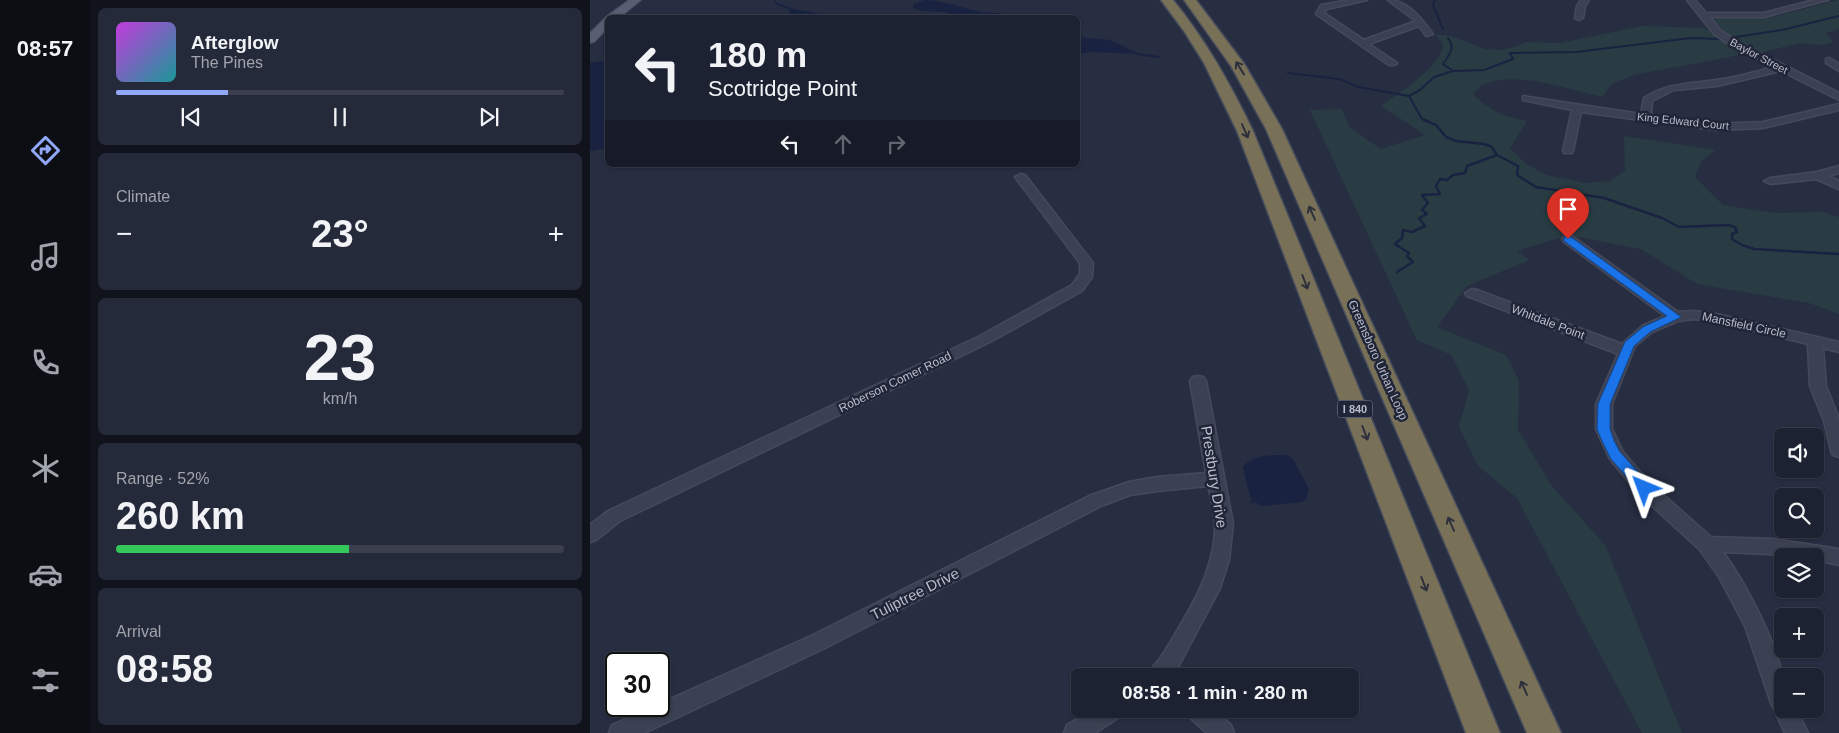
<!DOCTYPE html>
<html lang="en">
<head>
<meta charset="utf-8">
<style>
	:root { --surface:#1d2232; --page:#252a3a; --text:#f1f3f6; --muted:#a0a4ac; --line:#3b3f4d; --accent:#91a7f8 }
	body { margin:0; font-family:Arial,sans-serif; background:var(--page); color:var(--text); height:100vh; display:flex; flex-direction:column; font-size:19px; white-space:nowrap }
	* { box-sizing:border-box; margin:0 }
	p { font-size:16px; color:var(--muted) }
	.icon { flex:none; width:28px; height:28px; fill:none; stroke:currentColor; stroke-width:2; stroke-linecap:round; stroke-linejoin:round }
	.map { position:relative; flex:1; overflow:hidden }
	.panel { display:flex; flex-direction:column; gap:8px; padding:8px; background:#10131c; width:500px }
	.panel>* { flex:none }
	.top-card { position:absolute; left:15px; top:15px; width:475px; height:152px; border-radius:8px; box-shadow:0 1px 4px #0004,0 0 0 1px var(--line); background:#1d2232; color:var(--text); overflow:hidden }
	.buttons { position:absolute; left:1184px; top:428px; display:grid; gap:10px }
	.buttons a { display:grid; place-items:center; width:50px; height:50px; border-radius:8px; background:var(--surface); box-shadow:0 1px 4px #0004,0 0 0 1px var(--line); font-size:25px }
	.speed { position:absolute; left:15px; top:652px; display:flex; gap:10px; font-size:25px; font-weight:700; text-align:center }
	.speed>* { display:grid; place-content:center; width:65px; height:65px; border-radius:50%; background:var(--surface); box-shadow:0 1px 4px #0004,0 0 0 1px var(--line); line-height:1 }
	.speed .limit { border:2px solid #111; border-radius:8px; background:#fff; color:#111 }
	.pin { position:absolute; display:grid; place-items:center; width:42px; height:42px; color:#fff; margin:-51px -21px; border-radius:50% 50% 50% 0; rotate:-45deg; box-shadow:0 0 5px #0007 }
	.pin .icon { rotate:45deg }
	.me { position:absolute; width:55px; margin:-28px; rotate:316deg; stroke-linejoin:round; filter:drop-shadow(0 0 4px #0008) }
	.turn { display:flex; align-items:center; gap:18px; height:105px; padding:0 20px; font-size:22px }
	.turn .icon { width:65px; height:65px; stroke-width:2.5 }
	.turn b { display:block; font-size:35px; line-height:42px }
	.lanes { display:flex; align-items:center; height:48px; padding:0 20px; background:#0003; justify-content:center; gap:25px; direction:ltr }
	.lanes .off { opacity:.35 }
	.big { font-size:38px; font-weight:700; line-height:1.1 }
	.panel .widget { flex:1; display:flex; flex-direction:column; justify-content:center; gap:8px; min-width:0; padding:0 18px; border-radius:8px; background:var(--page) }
	.panel .dial { align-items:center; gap:0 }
	.dial b { font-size:65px; line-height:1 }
	.song { display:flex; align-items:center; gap:15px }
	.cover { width:60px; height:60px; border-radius:8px; background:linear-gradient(135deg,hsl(290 70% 55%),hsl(180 70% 35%)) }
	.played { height:5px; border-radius:2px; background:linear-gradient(90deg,var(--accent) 25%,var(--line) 25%) }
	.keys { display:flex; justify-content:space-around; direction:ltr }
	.heat { display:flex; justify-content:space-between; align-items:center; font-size:28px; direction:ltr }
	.charge { height:8px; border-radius:4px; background:linear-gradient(90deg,#34c759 52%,var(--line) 0) }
	.trip { position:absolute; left:481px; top:668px; width:288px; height:50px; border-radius:8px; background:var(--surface); box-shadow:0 1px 4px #0004,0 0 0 1px var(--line); font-weight:700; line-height:50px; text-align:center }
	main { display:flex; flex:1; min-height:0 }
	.tab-bar { display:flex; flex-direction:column; width:90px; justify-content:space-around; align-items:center; background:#0c0e14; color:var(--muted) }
	.tab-bar .icon { width:35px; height:35px }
	.tab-bar .active { color:var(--accent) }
	.tab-bar b { font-size:22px; color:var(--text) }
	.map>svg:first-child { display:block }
	.green { fill:#293c43 }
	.water { fill:#192341 }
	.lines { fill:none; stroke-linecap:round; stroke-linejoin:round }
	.stream-far1 { stroke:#192341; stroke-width:2 }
	.stream { stroke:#192341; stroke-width:2.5 }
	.minor-casing { stroke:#45495b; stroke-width:3 }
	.major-casing { stroke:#45495b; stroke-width:2 }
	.highway-casing { stroke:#464b5c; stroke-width:3 }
	.minor { fill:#3b4152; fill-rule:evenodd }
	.major { fill:#595f72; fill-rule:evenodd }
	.highway { fill:#787158; fill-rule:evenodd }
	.oneway { stroke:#2d303c }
	.route { fill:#1a73e8; stroke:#114b97 }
	.labels { text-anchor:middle; stroke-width:5; stroke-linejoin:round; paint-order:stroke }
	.far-street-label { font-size:11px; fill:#b8bccc; stroke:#202537 }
	.shield { fill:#202537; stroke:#8a8f9f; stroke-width:1 }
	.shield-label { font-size:11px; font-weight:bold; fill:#b8bccc }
	.street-label { font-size:12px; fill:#b8bccc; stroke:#202537 }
	.near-street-label { font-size:15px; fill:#b8bccc; stroke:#202537 }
</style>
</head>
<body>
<main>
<nav class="tab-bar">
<b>08:57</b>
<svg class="icon active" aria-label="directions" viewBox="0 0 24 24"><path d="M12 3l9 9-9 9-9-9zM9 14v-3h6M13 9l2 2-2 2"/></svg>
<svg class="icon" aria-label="music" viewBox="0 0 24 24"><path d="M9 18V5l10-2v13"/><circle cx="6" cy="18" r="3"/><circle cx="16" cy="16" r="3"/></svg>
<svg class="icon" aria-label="phone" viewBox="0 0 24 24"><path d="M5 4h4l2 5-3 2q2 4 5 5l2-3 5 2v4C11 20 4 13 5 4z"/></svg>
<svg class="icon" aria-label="climate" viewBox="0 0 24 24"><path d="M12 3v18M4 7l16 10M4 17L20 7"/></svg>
<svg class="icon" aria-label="car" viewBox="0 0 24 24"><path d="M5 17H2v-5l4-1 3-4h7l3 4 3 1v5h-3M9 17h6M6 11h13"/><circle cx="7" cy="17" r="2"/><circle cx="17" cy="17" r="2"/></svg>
<svg class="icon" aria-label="filters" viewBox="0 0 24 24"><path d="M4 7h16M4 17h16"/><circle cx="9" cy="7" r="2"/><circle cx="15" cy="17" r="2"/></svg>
</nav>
<section class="panel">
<div class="widget">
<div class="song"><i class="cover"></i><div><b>Afterglow</b><p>The Pines</p></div></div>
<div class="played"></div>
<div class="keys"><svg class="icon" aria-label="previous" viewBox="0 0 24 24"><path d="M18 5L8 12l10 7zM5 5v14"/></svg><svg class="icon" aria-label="pause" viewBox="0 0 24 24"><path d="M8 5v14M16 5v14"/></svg><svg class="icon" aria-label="next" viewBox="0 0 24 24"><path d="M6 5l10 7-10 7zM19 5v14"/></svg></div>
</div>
<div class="widget"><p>Climate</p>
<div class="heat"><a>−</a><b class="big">23°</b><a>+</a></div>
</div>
<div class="widget dial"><b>23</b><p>km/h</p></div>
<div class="widget"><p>Range · 52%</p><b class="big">260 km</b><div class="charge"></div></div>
<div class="widget"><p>Arrival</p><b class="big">08:58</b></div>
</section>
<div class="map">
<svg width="1249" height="733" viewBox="0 0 1249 733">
	<rect width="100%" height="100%" fill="#272e42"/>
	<path class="green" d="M1249,0V29L1236,33L1243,42L1232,45L1210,43L1168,53L1137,35L1123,20L1127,18H1179Z
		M1053,26L1115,28L1133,42L1155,54L1043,75L1020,85L1013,97C981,90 925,70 894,84C890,86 886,91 883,94C903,112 911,116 937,121L920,148L935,163L956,175L995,183L1020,181L1035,171L1034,136L1126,150L1112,160L1105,177L1133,205L1184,213L1233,212L1249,217V314L1219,303L1107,284L1051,249L978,235L927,251L939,260L877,286L847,327L916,355L929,381L928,430L961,485L1015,545L1092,733H1052L927,498L888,466L869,427L879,390L861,355L827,340L720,110L752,109L760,128L791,149L835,135L791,106C809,93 851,67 853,45L846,35L861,36L895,49L910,50L925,47L936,42L970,43Z"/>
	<path class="water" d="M334,0C353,0 370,7 388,11C399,14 411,11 420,17H374L355,12L331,11L323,8L324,4Z
		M199,8L237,15L238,17H196L199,15Z
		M488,37L520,40L550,54L502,52L488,54Z
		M17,60V148L0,151V63Z
		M697,455L703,459L719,489L716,500L712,502L672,506L665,502L660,504L662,499C658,494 655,475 653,467C662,454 683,455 697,455Z"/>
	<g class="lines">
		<path class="stream-far1" d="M184,0L187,4L201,9
			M845,0L843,5L853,29
			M858,38C866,48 859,55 853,64L863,71
			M1139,38L1192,30L1249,16
			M547,54L569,57
			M698,73L749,79L769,87L819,96L830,90L844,77L863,71L894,70L923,59L920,53L986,52L1101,38L1130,39
			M819,96L832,119L838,121"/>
		<path class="stream" d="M834,120L846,125L856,137L866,141L894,144L902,147L907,155L928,166L927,175L946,187L1014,198L1072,218L1089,227L1138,225L1145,227L1147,232L1142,234V239L1152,245L1164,249L1249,254
			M807,272L823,262L817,256L819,253L805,244L812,238L813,230L822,232L835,226L829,218L837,214L832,210L838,203L832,195L850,194L846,186L850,179L857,180L863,175L875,173L877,166L907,155"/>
		<g class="minor-casing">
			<path id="minor" d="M760,0H777L737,9L734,13L774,40L826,21L798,0C818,0 833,20 843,34L836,36L829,26L779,44L807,63L805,65H799L726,14L731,5Z
				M991,0H999L995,6L993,18L989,20L985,18L987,6Z
				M1097,0H1105L1116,13H1174L1224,0H1238L1174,17H1120L1130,30L1143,39L1249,93V100L1191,71L1127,86L1084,90L1062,101L1061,115L1126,124L1173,122L1249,104V110L1173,128L1126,130L991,112L983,151L982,153H974L973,151L982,110L933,100V96L1051,114L1054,98C1077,83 1099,84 1126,80C1145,78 1164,72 1184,67L1137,43L1124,34Z
				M1239,58L1249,64V71L1236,63V59Z
				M1249,166V173L1238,176L1249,181V189L1226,179L1180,184L1174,181L1180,178L1227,172Z
				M431,174L435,175L503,263L502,277L492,291L400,342L30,521L6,540L0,542V525L18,511L390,336L482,285L490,274V263L425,177Z
				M978,235L982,236L1088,312L1104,311L1126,314L1249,342V352L1233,348L1236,386L1249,419V457L1243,455L1241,451L1234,421L1220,386L1218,344L1126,322L1104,319L1088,321L1062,332L1045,346L1022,404V429L1033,452L1060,483L1121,537L1183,539L1249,549V565L1225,560V556L1133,552C1155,582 1184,638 1192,674C1194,684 1192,698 1192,709H1206L1218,733H1195L1181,703L1155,626L1129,577L1110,550L1048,493L1020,459L1006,429V404L1028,354L877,296L875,293L882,289L887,290L1032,344L1052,326L1075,316L974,242L972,239L974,236Z
				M608,376L613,377L616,381L643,524L639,560L630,588L588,667L581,676H558C562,666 570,660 575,651C598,613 626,570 625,524C625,512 621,498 618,486L567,491L540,495L511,506L235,648L54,733H19L22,725L64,706H69V704L221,636L499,496L539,482L567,477L616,473L600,381L603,377Z
				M504,709H534L531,716L505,733H474L477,725Z
				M595,709H622L641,725L644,733H617L598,716Z"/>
		</g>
		<g class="major-casing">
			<path id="major" d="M39,0H51L29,18H18V28L4,42L0,43V33L17,16Z"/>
		</g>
		<g class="highway-casing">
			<path id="highway" d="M571,0H583C616,40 641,85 663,131L910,733H876L647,131L614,63L594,31Z
				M594,0H606L655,65L692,129L971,733H937L676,129L641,66Z"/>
		</g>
		<use href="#minor" class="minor"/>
		<use href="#major" class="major"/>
		<use href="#highway" class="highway"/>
	</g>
	<defs><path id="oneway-shaft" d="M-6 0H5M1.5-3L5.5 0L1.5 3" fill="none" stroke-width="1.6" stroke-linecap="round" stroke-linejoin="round" transform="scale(1.25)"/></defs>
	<g class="oneway">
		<use href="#oneway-shaft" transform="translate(650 68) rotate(-122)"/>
		<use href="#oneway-shaft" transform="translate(655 131) rotate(66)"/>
		<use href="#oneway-shaft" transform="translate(722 213) rotate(-114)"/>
		<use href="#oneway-shaft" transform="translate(715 282) rotate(69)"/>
		<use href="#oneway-shaft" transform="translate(775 433) rotate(69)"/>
		<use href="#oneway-shaft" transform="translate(861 524) rotate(-114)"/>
		<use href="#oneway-shaft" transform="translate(834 584) rotate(69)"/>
		<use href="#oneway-shaft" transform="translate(934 688) rotate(-114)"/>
	</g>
	<path class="route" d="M974,237H981L1091,317L1060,332L1044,346L1020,404V429L1024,441L1030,452L1059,484L1061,488L1059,492H1050L1021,459L1012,441L1007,429L1008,404L1035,342L1053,327L1077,316L974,241Z"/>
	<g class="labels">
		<g class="far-street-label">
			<text transform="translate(1169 56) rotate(28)" y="4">Baylor Street</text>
			<text transform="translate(1093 121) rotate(6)" y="4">King Edward Court</text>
		</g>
		<rect class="shield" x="747.5" y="400.5" width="35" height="17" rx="4"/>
		<g class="shield-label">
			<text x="765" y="413">I 840</text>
		</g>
		<g class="street-label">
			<text transform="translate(958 322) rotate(21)" y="4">Whitdale Point</text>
			<text transform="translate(1154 325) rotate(12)" y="4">Mansfield Circle</text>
			<text transform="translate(788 360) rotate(66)" y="4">Greensboro Urban Loop</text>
			<text transform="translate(305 382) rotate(-26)" y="4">Roberson Comer Road</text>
		</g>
		<g class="near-street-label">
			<text transform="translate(624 477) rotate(81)" y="5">Prestbury Drive</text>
			<text transform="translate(325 594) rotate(-27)" y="5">Tuliptree Drive</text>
		</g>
	</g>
</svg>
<div class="buttons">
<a><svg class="icon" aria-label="sound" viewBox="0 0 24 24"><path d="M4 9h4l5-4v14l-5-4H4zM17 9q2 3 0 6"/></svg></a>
<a><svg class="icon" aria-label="search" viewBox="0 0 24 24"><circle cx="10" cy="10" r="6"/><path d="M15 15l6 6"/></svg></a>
<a><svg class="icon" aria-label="layers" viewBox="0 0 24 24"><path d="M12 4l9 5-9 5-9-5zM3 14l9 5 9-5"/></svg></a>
<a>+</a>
<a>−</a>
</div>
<div class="speed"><div class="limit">30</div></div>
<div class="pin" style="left:978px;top:239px;background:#d93025"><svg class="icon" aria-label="arrive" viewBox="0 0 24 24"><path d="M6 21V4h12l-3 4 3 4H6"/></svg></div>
<svg class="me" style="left:1054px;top:488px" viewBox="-20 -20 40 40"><path d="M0-17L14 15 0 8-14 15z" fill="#1a73e8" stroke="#fff" stroke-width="4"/></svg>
<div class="trip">08:58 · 1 min · 280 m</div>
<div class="top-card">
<div class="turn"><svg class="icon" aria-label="left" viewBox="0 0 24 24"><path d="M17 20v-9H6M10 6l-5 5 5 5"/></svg><div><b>180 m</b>Scotridge Point</div></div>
<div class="lanes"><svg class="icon" aria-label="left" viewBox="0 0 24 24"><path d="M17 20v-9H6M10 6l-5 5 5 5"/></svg><svg class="icon off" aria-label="ahead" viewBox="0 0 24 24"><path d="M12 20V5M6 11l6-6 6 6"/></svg><svg class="icon off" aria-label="right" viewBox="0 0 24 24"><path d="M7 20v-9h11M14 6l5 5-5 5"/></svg></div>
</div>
</div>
</main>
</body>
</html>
